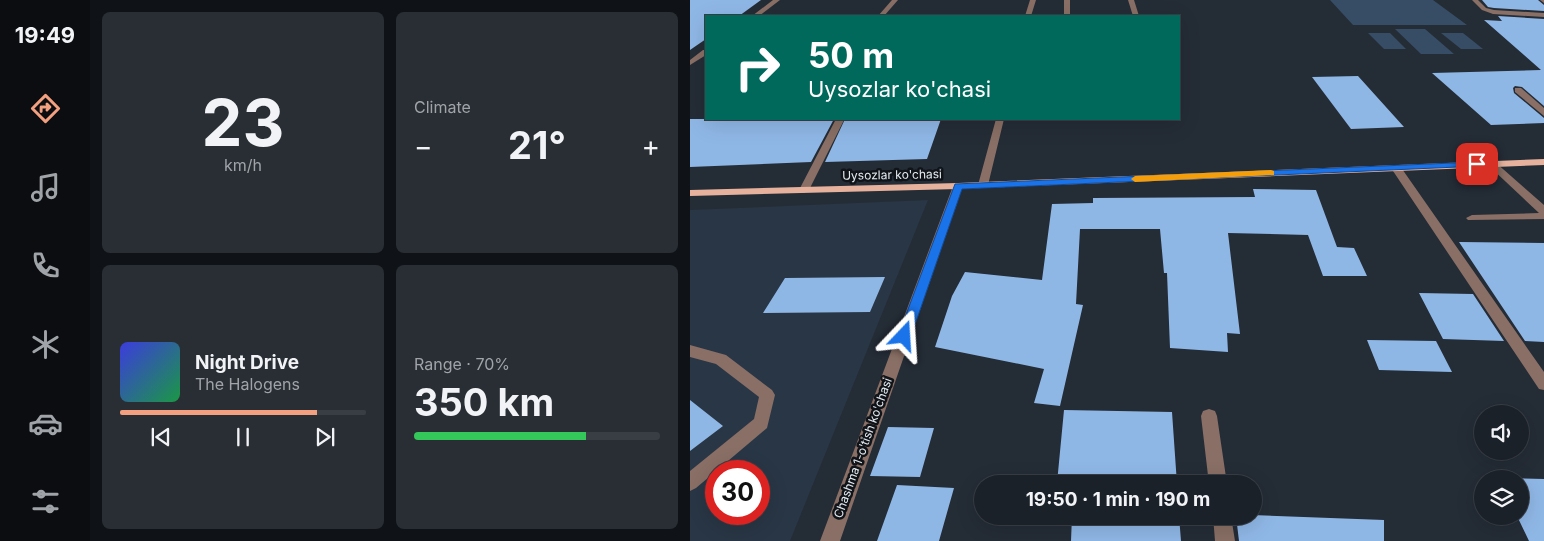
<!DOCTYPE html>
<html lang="en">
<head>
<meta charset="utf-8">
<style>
	:root { --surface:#1b2128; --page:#282e34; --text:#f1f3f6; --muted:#a0a3a8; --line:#393e45; --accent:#f2a080 }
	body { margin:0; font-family:Inter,sans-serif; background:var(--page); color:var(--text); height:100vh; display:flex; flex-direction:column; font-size:19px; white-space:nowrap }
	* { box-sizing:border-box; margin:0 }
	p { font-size:16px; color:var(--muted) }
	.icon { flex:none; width:28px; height:28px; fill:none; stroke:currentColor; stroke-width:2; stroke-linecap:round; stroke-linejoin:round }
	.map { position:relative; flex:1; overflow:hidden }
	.side { display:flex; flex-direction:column; gap:12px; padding:12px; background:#0f1216; width:600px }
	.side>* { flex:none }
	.banner { position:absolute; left:15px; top:15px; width:475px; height:105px; border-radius:0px; box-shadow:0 5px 20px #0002,0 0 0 1px var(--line); background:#00695c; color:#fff; overflow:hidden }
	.tools { position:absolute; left:784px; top:405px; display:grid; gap:10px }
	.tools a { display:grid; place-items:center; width:55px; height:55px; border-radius:50%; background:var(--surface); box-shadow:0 5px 20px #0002,0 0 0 1px var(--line); font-size:25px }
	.speed { position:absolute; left:15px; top:460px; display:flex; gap:10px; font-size:25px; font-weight:700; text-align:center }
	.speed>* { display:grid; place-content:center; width:65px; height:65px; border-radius:50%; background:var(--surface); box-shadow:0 5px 20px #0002,0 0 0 1px var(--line); line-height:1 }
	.speed .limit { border:8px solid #d22; background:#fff; color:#111 }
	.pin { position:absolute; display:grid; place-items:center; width:42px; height:42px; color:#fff; margin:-21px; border-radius:10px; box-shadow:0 2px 8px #0006 }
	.me { position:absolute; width:55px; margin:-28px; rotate:20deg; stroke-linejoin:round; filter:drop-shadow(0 0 4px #0008) }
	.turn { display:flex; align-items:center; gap:18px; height:105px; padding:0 20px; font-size:22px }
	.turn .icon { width:65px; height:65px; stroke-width:2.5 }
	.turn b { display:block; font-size:35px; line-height:42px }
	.big { font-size:38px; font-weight:700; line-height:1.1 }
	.side .widget { flex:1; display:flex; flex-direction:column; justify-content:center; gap:8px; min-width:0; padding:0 18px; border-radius:8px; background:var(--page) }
	.side .dial { align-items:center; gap:0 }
	.dial b { font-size:65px; line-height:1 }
	.song { display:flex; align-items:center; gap:15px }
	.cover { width:60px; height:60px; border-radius:8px; background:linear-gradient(135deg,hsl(240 70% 55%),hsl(140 70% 35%)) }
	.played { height:5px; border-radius:2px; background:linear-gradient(90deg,var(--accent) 80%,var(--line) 80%) }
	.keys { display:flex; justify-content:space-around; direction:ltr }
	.heat { display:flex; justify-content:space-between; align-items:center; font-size:28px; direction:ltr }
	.charge { height:8px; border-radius:4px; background:linear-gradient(90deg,#34c759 70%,var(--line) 0) }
	.side .tiles { flex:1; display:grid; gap:12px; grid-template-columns:repeat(2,1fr) }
	.trip { position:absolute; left:284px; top:475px; width:288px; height:50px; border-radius:25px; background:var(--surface); box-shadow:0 5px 20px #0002,0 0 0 1px var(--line); font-weight:700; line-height:50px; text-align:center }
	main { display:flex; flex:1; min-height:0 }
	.dock { display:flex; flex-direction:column; width:90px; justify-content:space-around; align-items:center; background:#0b0d10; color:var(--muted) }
	.dock .icon { width:35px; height:35px }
	.dock .current { color:var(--accent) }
	.dock b { font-size:22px; color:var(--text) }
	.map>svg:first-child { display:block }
	.built { fill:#293645; fill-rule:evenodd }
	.green { fill:#374c65 }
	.building { fill:#8fb7e6 }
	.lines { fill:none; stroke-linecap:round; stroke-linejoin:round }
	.minor { fill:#896f65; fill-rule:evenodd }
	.major { fill:#e7b29d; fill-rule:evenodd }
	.route { fill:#1a73e8; stroke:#114b97 }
	.slow { fill:#f59e0b }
	.labels { text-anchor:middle; stroke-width:5; stroke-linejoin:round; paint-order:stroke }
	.street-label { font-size:12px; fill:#e5ebf1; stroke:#101419 }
</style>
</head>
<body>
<main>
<nav class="dock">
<b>19:49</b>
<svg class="icon current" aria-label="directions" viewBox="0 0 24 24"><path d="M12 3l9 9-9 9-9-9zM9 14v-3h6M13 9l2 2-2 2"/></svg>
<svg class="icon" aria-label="music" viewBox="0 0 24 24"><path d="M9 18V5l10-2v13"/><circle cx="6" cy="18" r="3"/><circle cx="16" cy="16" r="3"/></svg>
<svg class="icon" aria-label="phone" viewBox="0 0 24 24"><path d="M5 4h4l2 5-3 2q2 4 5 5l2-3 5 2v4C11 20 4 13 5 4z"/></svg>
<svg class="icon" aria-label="climate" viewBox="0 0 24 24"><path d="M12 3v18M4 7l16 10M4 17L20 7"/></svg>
<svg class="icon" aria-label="car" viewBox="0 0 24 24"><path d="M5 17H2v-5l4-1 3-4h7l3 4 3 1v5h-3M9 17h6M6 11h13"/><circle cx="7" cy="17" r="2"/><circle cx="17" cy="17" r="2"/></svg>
<svg class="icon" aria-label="filters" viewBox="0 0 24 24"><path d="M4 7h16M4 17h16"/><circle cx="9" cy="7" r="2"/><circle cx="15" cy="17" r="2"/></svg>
</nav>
<section class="side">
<div class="tiles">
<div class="widget dial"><b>23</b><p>km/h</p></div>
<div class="widget"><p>Climate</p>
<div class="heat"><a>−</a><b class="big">21°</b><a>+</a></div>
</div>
<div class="widget">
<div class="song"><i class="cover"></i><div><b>Night Drive</b><p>The Halogens</p></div></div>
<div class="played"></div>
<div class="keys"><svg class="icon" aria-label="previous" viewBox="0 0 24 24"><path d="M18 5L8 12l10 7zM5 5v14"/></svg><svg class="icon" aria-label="pause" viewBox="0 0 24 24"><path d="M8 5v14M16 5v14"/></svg><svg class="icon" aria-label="next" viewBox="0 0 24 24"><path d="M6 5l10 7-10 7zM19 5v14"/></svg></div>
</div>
<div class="widget"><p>Range · 70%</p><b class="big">350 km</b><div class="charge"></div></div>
</div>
</section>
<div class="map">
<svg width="854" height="541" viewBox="0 0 854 541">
	<rect width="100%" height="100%" fill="#242c36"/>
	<path class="built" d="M238,200L100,541H0V210ZM26,471H69V514H26Z"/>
	<path class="green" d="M640,0H743L777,25H663Z
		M705,29H735L764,54H731Z
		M678,33H700L716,49H694Z
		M751,33H773L793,49H771Z"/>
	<path class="building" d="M0,0H71L49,16H16V39L0,50Z
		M792,0H848L854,5V11L804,8L798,7Z
		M808,16L854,19V106L832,87L825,86L823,88L824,93L854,118V123L801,125L742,73L851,70L794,20L812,21Z
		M668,76L714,127L661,129L622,77Z
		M0,119H144L121,162L0,167Z
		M155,119H204L203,120L251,119L237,159L135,162Z
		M563,189L626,190L647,247L664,248L677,276H633L618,235L538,233L550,334L537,333L538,352L480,348L477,273H474L470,229H390L386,304L393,305L370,406L344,403L354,369L245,347L262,296L275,272L352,280L362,204L403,203V198L565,197Z
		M769,242L854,243V342L835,341Z
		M195,277L180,312L73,313L95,278Z
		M729,293L783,294L814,341L753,339Z
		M677,340L746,341L762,372L689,370Z
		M0,400L33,426L0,451Z
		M374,410L482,412L487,484L367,483Z
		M198,427L244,428L230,477L180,476Z
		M807,478L854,479V541H839L827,516H830V479Z
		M207,485L264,488L249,541H187Z
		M562,515L694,520V541H549L546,516Z
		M382,516H489L491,541H381Z"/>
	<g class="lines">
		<path class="minor" d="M83,0H90L69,16H62Z
			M202,0H208L194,16H188Z
			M340,0H346L341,16H335Z
			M374,0H380V16H374Z
			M438,0H444L449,16H443Z
			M782,0H788L796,8L804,10L854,13V17L803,14L792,10Z
			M850,0H854V3Z
			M13,50H16V55L0,65V60Z
			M825,88H831L854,108V116L825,92Z
			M146,119L154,120L119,190L114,193L110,192L109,190Z
			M306,119H314L298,185L293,188L288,185Z
			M802,161L805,162L854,205V219L778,220L776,218L782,215L849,213L799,166L797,164Z
			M706,165L710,166L854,372V390L849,389L701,168Z
			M268,183L273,186L150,541H130L263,186Z
			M0,345L36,355L82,390L85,395L77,428L6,488L0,491V471L64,419L69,397L26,364L0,357Z
			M519,409L525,411L527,416L537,484H519L511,416L513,411Z
			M523,516H541L545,541H525Z"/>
		<path class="major" d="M854,159V165L268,189L0,196V190L268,183Z"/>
	</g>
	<path class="route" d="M787,162L790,163V166L272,189L221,336L219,339H210L208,336L265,184Z"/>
	<path class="slow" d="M581,170L584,171V175L445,182L441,179L445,176Z"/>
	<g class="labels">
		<g class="street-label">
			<text transform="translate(202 175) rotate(-1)" y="4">Uysozlar ko'chasi</text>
			<text transform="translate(173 448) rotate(-70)" y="4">Chashma 1-o'tish ko'chasi</text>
		</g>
	</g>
</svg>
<div class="tools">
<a><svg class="icon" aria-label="sound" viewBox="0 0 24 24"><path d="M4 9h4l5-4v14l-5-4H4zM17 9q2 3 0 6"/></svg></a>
<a><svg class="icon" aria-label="layers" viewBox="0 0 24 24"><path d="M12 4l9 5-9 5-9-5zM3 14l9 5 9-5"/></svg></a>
</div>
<div class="speed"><div class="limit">30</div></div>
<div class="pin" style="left:787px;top:164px;background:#d93025"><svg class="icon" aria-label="arrive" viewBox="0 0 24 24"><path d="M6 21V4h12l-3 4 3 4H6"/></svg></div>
<svg class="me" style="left:214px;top:336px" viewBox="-20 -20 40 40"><path d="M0-17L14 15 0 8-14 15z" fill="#1a73e8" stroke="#fff" stroke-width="4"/></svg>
<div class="trip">19:50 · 1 min · 190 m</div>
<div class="banner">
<div class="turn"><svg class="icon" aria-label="right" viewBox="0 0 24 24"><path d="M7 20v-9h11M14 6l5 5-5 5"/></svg><div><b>50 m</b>Uysozlar ko'chasi</div></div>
</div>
</div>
</main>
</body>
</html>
